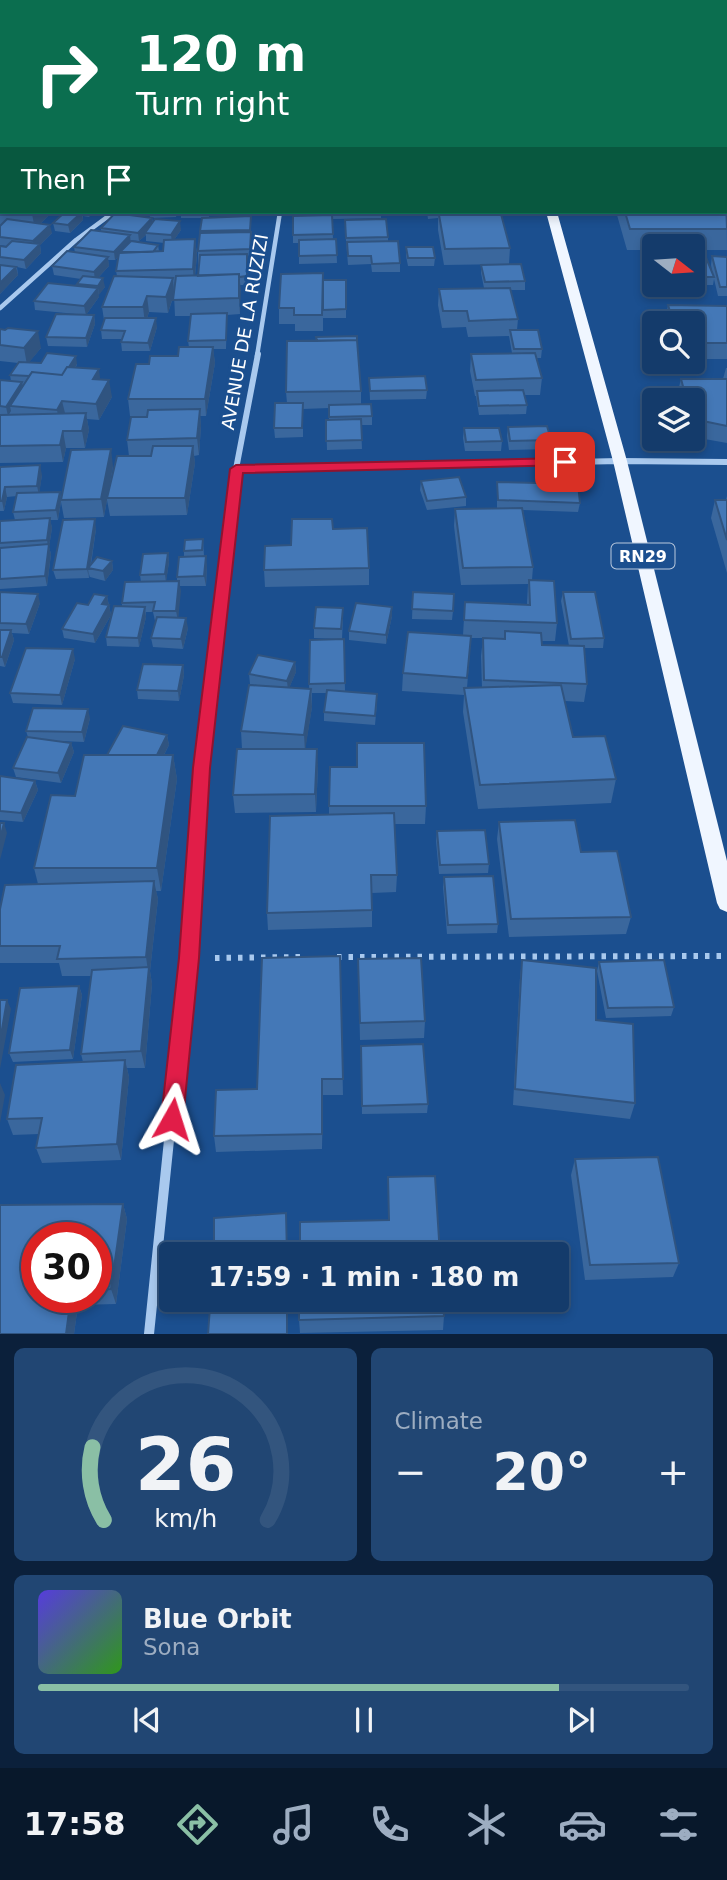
<!DOCTYPE html>
<html lang="en">
<head>
<meta charset="utf-8">
<style>
	:root { --surface:#143b6b; --page:#214673; --text:#f1f3f6; --muted:#9dadc1; --line:#33557e; --accent:#8abfa5 }
	body { margin:0; font-family:"DejaVu Sans",sans-serif; background:var(--page); color:var(--text); height:100vh; display:flex; flex-direction:column; font-size:26px; white-space:nowrap }
	* { box-sizing:border-box; margin:0 }
	p { font-size:23px; color:var(--muted) }
	.icon { flex:none; width:38px; height:38px; fill:none; stroke:currentColor; stroke-width:2; stroke-linecap:round; stroke-linejoin:round }
	.map { position:relative; height:1334px; overflow:hidden }
	.details { display:flex; flex-direction:column; gap:14px; padding:14px; background:#0b203b; flex:1 }
	.details>* { flex:none }
	.banner { position:absolute; left:0px; top:0px; width:728px; height:214px; box-shadow:0 4px 10px #0003,0 0 0 2px var(--line); background:#0b6e4f; color:#fff; overflow:hidden }
	.needle { width:46px; rotate:107deg }
	.tools { position:absolute; left:642px; top:234px; display:grid; gap:14px }
	.tools a { display:grid; place-items:center; width:63px; height:63px; border-radius:7px; background:var(--surface); box-shadow:0 4px 10px #0003,0 0 0 2px var(--line); font-size:35px }
	.speed { position:absolute; left:21px; top:1222px; display:flex; gap:14px; font-size:35px; font-weight:700; text-align:center }
	.speed>* { display:grid; place-content:center; width:91px; height:91px; border-radius:50%; background:var(--surface); box-shadow:0 4px 10px #0003,0 0 0 2px var(--line); line-height:1 }
	.speed .limit { border:10px solid #d22; background:#fff; color:#111 }
	.pin { position:absolute; display:grid; place-items:center; width:60px; height:60px; color:#fff; margin:-30px; border-radius:14px; box-shadow:0 4px 10px #0006 }
	.me { position:absolute; width:77px; margin:-38px; rotate:6deg; stroke-linejoin:round; filter:drop-shadow(0 0 5px #0008) }
	.turn { display:flex; align-items:center; gap:24px; height:147px; padding:0 21px; font-size:32px }
	.turn .icon { width:91px; height:91px; stroke-width:2.5 }
	.turn b { display:block; font-size:49px; line-height:60px }
	.then { display:flex; align-items:center; height:66px; padding:0 21px; background:#0003; gap:14px; font-size:26px }
	.big { font-size:52px; font-weight:700; line-height:1.1 }
	.details .widget { flex:1; display:flex; flex-direction:column; justify-content:center; gap:10px; min-width:0; padding:0 24px; border-radius:10px; background:var(--page) }
	.details .dial { align-items:center; gap:0 }
	.dial svg { height:182px; overflow:visible; fill:none; stroke:var(--line); stroke-width:7; stroke-linecap:round; text-anchor:middle }
	.dial text { fill:var(--text); stroke:none }
	.song { display:flex; align-items:center; gap:21px }
	.cover { width:84px; height:84px; border-radius:10px; background:linear-gradient(135deg,hsl(250 70% 55%),hsl(110 70% 35%)) }
	.played { height:7px; border-radius:4px; background:linear-gradient(90deg,var(--accent) 80%,var(--line) 80%) }
	.keys { display:flex; justify-content:space-around; direction:ltr }
	.heat { display:flex; justify-content:space-between; align-items:center; font-size:38px; direction:ltr }
	.details .tiles { flex:1; display:grid; gap:14px; grid-template-columns:1fr 1fr }
	.widget:last-child { grid-column:span 2 }
	.trip { position:absolute; left:159px; top:1242px; width:410px; height:70px; border-radius:7px; background:var(--surface); box-shadow:0 4px 10px #0003,0 0 0 2px var(--line); font-weight:700; line-height:70px; text-align:center }
	.tabs { display:flex; height:112px; justify-content:space-around; align-items:center; background:#08182b; color:var(--muted) }
	.tabs .icon { width:49px; height:49px }
	.tabs .on { color:var(--accent) }
	.tabs b { font-size:32px; color:var(--text) }
	.map>svg:first-child { display:block }
	.lines { fill:none; stroke-linecap:round; stroke-linejoin:round }
	.path { stroke:#a9c9ee; stroke-width:6; stroke-dasharray:4.5 7; stroke-linecap:butt }
	.minor-far4 { stroke:#a9c9ee; stroke-width:3.5 }
	.minor-far3 { stroke:#a9c9ee; stroke-width:4.5 }
	.minor-far2 { stroke:#a9c9ee; stroke-width:6 }
	.minor-far1 { stroke:#a9c9ee; stroke-width:8 }
	.minor { stroke:#a9c9ee; stroke-width:10 }
	.primary { fill:#f0f6ff; fill-rule:evenodd }
	.wall { fill:#3a679d; fill-rule:evenodd }
	.shaded-wall { fill:#305480 }
	.building { fill:#4478b7; stroke:#305480; stroke-width:2 }
	.route { fill:#e11d48; stroke:#92132f; stroke-width:2 }
	.labels { text-anchor:middle; stroke-width:6; stroke-linejoin:round; paint-order:stroke }
	.shield { fill:#1b4f8f; stroke:#bbcadd; stroke-width:2 }
	.shield-label { font-size:16px; font-weight:bold; fill:#fff }
	.street-label { font-size:18px; fill:#fff; stroke:#1b4f8f }
</style>
</head>
<body>
<div class="map">
<svg width="727" height="1334" viewBox="0 0 727 1334">
	<rect width="100%" height="100%" fill="#1b4f8f"/>
	<g class="lines">
		<path class="path" d="M337,957L727,956
			M215,958L304,957"/>
		<path class="minor-far4" d="M278,2L281,0"/>
		<path class="minor-far3" d="M0,308L76,240L114,212
			M257,356L280,212"/>
		<path class="minor-far2" d="M236,469L620,461L727,462
			M220,608L236,469L258,354"/>
		<path class="minor-far1" d="M191,929L202,768L220,607"/>
		<path class="minor" d="M149,1334L191,927"/>
		<path class="primary" d="M498,0H506L507,2H499Z
			M546,212H557L627,461L727,861V912L720,909L717,903L613,461Z"/>
	</g>
	<path class="wall" d="M383,0H482V2H383Z
		M557,0H635V2H557Z
		M637,0H710L711,2H637Z
		M0,72H2V130H0Z
		M726,153L727,250H693V247H654V250H627L617,215V212H726Z
		M2,181V212H50V214L40,224L52,233L40,245L41,253L26,269L17,267L18,275L0,294V246H7L0,245V183Z
		M54,212H94L89,217L83,216V220L70,233L55,231L53,223L63,214Z
		M149,212H177L176,217L150,218Z
		M181,212H209V217L251,225V258H247V285H240V314L227,315L226,349H213L215,363L206,416H200L201,426L199,455L194,456L195,463L187,515L110,516L107,500L104,517L64,518L61,502L58,520H50L52,528L49,547L51,554L47,586L0,589V521L15,520L13,512L17,496L7,497L4,511H0V467L42,475L39,493L60,492L61,499L113,466L110,486L129,456L127,440L147,416H130L128,399L149,364L178,356L189,347L188,341L191,316H175L174,295L168,313L149,312L147,318L157,327L150,351H122L121,342L122,339H102L101,330L104,320L102,307L117,276L116,271L118,257L115,260H108L109,266L98,278L105,287L98,295L99,297L86,315L35,310L34,301L77,286V284L81,279L54,275L52,266L75,253L74,247L101,231V228L152,218L153,222L181,230L174,240L195,239L197,255L195,276H198V251L202,218H181ZM146,235V241L164,243L163,251H159L158,245L131,241L130,240L139,241Z
		M317,212H381V218L332,219L333,239H336L337,263L299,264V243H293V216L317,215Z
		M427,212H469V214L510,248L509,264L444,265L438,230V218L428,219Z
		M345,228L388,237V242L400,263V272H372L371,264L348,265Z
		M406,247L435,258L434,266H408L406,256Z
		M693,255L712,271L711,265L712,256L727,257V296H718L714,279L713,285H693Z
		M481,265L525,281V290H511L518,319L517,330L542,349L541,358H537L542,378L540,395H524L527,405L526,414L479,415L476,396H475L470,371L471,354L512,353L509,336L468,337L466,327L442,328L438,305L439,289L484,288L481,273Z
		M323,280H346V318H323V313V331H295V324H279V308Z
		M668,305L727,306V359H693V324H665V322Z
		M94,315L95,324L87,347L48,346L46,337Z
		M0,329L41,348L29,362L77,364L76,367L100,379L112,397L99,420L87,419L89,430L85,448H66L63,462L0,463V380L11,381L10,375L18,363L0,361Z
		M726,368H727V443L699,438L693,434V401H679L677,395L681,379H723Z
		M369,378L427,390L426,399L370,400Z
		M361,391V404L372,416V425H361L362,449L327,450L326,420L329,419V408L303,409V437L275,438L274,428L287,403L286,392Z
		M508,427L551,440L550,449L509,450L507,436Z
		M464,428L502,441L501,451H465L463,438Z
		M421,481L466,497V506L427,510L420,490Z
		M497,482L580,503L578,512L523,510L533,567L532,580L557,623L555,641H542V645L569,646L561,601L563,592L604,638L603,648H584L587,684L584,702L565,701L573,737L616,779L611,803L478,809L463,712L464,695L402,691L403,673L463,635L465,602L527,604L528,584L461,585L454,526L455,509L497,508ZM471,638H483L481,656L482,688H467Z
		M727,496V573L711,518L715,500H726Z
		M96,529L91,565L112,561L113,570L105,581L90,577V574L89,578L56,579L53,570Z
		M333,529L369,568V585L265,587L264,570L291,545Z
		M203,539L204,556L207,566L206,586H180L178,618L188,628L183,649L153,647L151,638L156,621H155L153,612H146V617L139,647L107,646L106,637L122,606V603L141,582L140,575L168,553L169,562L166,581H177V577L184,557V551Z
		M0,592L40,603L29,634L12,633L14,640L5,667L0,666Z
		M413,592L453,611L452,620L412,619Z
		M107,596L111,615L95,643L64,638L62,629L88,605Z
		M392,607V616L386,644L349,640V631Z
		M343,617L342,639L314,638V628Z
		M344,639L345,691L377,703L375,725L324,721V712L327,693H312V707L305,749L318,767L316,812L235,813L233,795L253,749H242L241,731L263,686L250,684L249,674L295,662L296,672L289,688L309,689L310,640Z
		M75,659L62,705L13,703L10,693Z
		M183,665L184,675L179,701L138,699L137,690Z
		M90,718L84,742L60,741L71,743L74,752L61,783L16,777L13,768L28,737L26,731Z
		M167,735L169,745L164,755H173L177,779L161,891H156L158,899L150,971L152,984L145,1068H127L129,1077L121,1160L42,1163L36,1148L39,1134L13,1135L7,1119L83,1062L81,1054L91,976H62L59,963H0V909L38,884L34,868L75,796L107,755Z
		M0,776L35,781L38,790L23,822L0,820Z
		M329,806H426L425,824H394L397,875L396,892L372,893V927L268,930L267,913L329,814Z
		M499,822L581,852L631,917L626,934L509,937L497,839Z
		M437,831L489,864L488,873L439,874L436,841Z
		M444,877L498,924L497,933L447,934L443,887Z
		M340,956L343,1095H323L322,1149L216,1152L214,1136L257,1089Z
		M358,959L425,1021L424,1038L360,1040Z
		M522,960L596,1020L635,1103L630,1119L513,1105L520,977Z
		M599,962L674,1007L671,1016L606,1018L597,971Z
		M79,986L82,995L73,1059L13,1062L9,1053Z
		M361,1046L428,1104L427,1113L362,1114Z
		M575,1159L679,1263L673,1277L585,1280L571,1175Z
		M123,1204L127,1219L116,1304L78,1305L74,1334H0V1205ZM37,1237H96V1297H37Z
		M444,1316L443,1330L300,1333L299,1320Z"/>
	<path class="shaded-wall" d="M34,212H50V214L35,229L32,214Z
		M82,212L83,220L70,233L68,225Z
		M88,212H94L89,217Z
		M152,218L153,226L145,233L146,235L139,241L138,233Z
		M180,221L181,230L172,243L171,235Z
		M50,225L52,233L40,245L41,253L26,269L24,260L35,249L33,241Z
		M130,235L131,244L115,260L114,252Z
		M195,239L197,255L194,285L193,269Z
		M108,257L109,266L95,281L94,272Z
		M16,267L18,275L0,294V283Z
		M239,274L241,290L240,314L239,298Z
		M103,278L105,287L99,295L98,286Z
		M173,278L174,294L168,313L166,297Z
		M98,288L99,297L86,315L84,306Z
		M147,296L149,312L145,324L143,307Z
		M94,315L95,324L87,347L86,338Z
		M156,318L157,327L150,351L148,343Z
		M38,331L41,348L27,365L24,348Z
		M213,347L215,363L206,416L205,399Z
		M76,356L77,364L63,388L61,379Z
		M99,369L101,386L93,379Z
		M109,380L112,397L99,420L96,404Z
		M22,382L24,391L10,406L11,411L8,416L6,407Z
		M62,401L66,417L60,427L57,410Z
		M200,409L201,426L199,455L197,438Z
		M86,413L89,430L85,448L82,431Z
		M63,431L66,448L63,462L60,445Z
		M193,446L195,463L187,515L185,498Z
		M111,449L113,466L104,517L101,499Z
		M40,465L42,475L39,495L37,486Z
		M5,487L7,497L4,511L2,501Z
		M60,492L61,501L58,520L56,510Z
		M50,518L52,528L49,547L51,554L47,586L45,576L48,547L47,540Z
		M95,519L96,529L90,568H88L89,578L87,569Z
		M168,553L169,562L166,583L165,574Z
		M206,556L207,566L206,586L204,576Z
		M112,561L113,570L105,581L103,571Z
		M179,581L181,591L178,621L176,611Z
		M38,594L40,603L29,634L26,624Z
		M107,596L109,606L102,604Z
		M109,605L111,615L95,643L93,634Z
		M145,607L146,617L139,647L138,638Z
		M392,607V616L386,644V635Z
		M186,618L188,628L183,649L181,639Z
		M11,630L14,640L5,667L2,657Z
		M73,649L75,659L62,705L60,695Z
		M295,662L296,672L288,691L287,681Z
		M183,665L184,675L179,701L178,691Z
		M311,689L312,707L305,752L304,735Z
		M88,709L90,718L84,742L82,732Z
		M167,735L169,745L153,776L152,766Z
		M71,743L74,752L61,783L58,773Z
		M317,749L318,767L316,812L315,794Z
		M173,755L177,779L161,891L157,868Z
		M35,781L38,790L23,822L21,813Z
		M4,823L7,833L0,860V839Z
		M154,881L158,899L150,971L152,984L145,1068L141,1051L148,971L146,957Z
		M79,986L82,995L73,1059L70,1050Z
		M7,1000L11,1009L0,1069V1041Z
		M125,1060L129,1077L121,1160L117,1144Z
		M322,1079L323,1095L322,1149Z
		M0,1083L5,1095L0,1123Z
		M123,1204L127,1219L116,1304L111,1289Z
		M71,1297H75L78,1305L74,1334H66Z"/>
	<path class="building" d="M0,0H14V2H2V14H0Z
		M28,0H58L38,2H29Z
		M134,0H175L170,2H135Z
		M184,0H196V2H184Z
		M202,0H213L212,1L201,2Z
		M219,0H240L239,1H218Z
		M284,0H341L340,2H285Z
		M683,0H710L711,2H684Z
		M205,1H248V2Z
		M0,37H2V47H0Z
		M0,49H2V60L0,61Z
		M0,84H2V96L0,97Z
		M0,99H2V108H0Z
		M2,145V161H0V146Z
		M726,175H727L726,196Z
		M0,193H2V210H0Z
		M726,200L727,229H630L625,212H726Z
		M14,212H34L32,214Z
		M65,212H82L68,225L53,223Z
		M115,213L152,218L138,233L101,228Z
		M501,214L510,248L445,249L439,215Z
		M332,215L333,234L293,235V216Z
		M251,216L250,230L200,231L202,218Z
		M7,219L50,225L33,241L0,237V226Z
		M155,219L180,221L171,235L145,233Z
		M386,219L388,237L346,238L345,220Z
		M91,230L130,235L114,252L74,247Z
		M251,232L250,249L198,251L200,233Z
		M195,239L193,269L116,271L119,253L163,251L164,240Z
		M336,239L337,255L299,256V240Z
		M12,241L40,244L24,260L0,257V246L6,247Z
		M131,241L158,245L153,252H120Z
		M398,241L400,263L372,264L371,256H348L347,242Z
		M406,247H433L435,258H408Z
		M67,251L108,257L94,272L52,266Z
		M247,254V276L239,277V274L198,276L200,255Z
		M693,255H705L714,277H693Z
		M712,256L727,257V287H720Z
		M521,264L525,281L485,282L481,265Z
		M0,265L16,267L0,283Z
		M323,273L322,315H294V308H279L281,274Z
		M239,274V298L173,300L176,276Z
		M83,276L103,278L98,286L77,284Z
		M114,276L173,278L166,297L147,296L143,307H102Z
		M323,280H346V309L323,310Z
		M48,283L98,288L84,306L34,301Z
		M510,288L518,319L469,321L467,311H443L439,289Z
		M668,305L727,306V343H693V324H674Z
		M227,313L226,340L188,341L191,314Z
		M56,314L94,315L86,338L46,337Z
		M105,318H156L148,343L121,342L125,331L101,330Z
		M8,328L38,331L24,348L0,345V329L5,330Z
		M510,330H538L542,349H514Z
		M357,336V340L317,341L316,337Z
		M357,340L361,391L286,392L287,341Z
		M179,347H213L205,399H128L136,364H149L150,356H178Z
		M47,353L76,356L69,367H67L62,375L32,372L29,376L10,375L19,362L41,363Z
		M535,353L542,378L476,380L471,354Z
		M67,367L99,369L93,379L109,380L96,404L62,401L57,410L10,406L32,372L62,375Z
		M425,376L427,390L370,391L369,378Z
		M681,379H727V426L703,421L693,416V401H687Z
		M0,380L22,382L6,407L0,406Z
		M523,390L527,405L479,406L477,391Z
		M275,403H303L302,428H274Z
		M371,404L372,416L329,417V405Z
		M200,409L197,438L127,440L131,417H147L148,410Z
		M86,413L82,431H63L60,445L0,446V415Z
		M361,419L362,440L326,441V420Z
		M547,426L551,440L510,441L508,427Z
		M464,428H499L502,441L466,442Z
		M153,446H193L185,498H107L117,456H151Z
		M111,449L101,499L61,500L71,450Z
		M40,465L37,486L5,487L2,501H0V467Z
		M459,477L466,497L427,501L421,481Z
		M497,482L578,484L580,503L498,500Z
		M60,492L56,510L13,512L17,493Z
		M715,500H727V540Z
		M522,508L533,567L463,568L455,509Z
		M50,518L47,540L0,543V521Z
		M95,519L87,569L53,570L63,520Z
		M292,519H332L333,529L367,528L369,568L264,570L265,546L291,545Z
		M203,539L202,550L184,551L185,540Z
		M49,544L45,576L0,579V548Z
		M168,553L165,574L140,575L143,554Z
		M206,556L204,576L177,577L179,557Z
		M97,557L112,561L103,571L88,568Z
		M529,580L554,581L557,623L464,620L465,602L530,605Z
		M179,581L176,611H153L155,602L122,603L125,582Z
		M0,592L38,594L26,624L0,623Z
		M413,592L454,594L453,611L412,609Z
		M563,592H595L604,638L571,639Z
		M94,594L107,596L102,604L109,605L93,634L62,629L77,603L88,605Z
		M356,603L392,607L386,635L349,631Z
		M114,606L145,607L138,638L106,637Z
		M316,607L343,608L341,629L314,628Z
		M157,617L186,618L181,639L151,638Z
		M0,630H11L2,657H0Z
		M505,631L541,633L542,645L584,646L587,684L484,680L483,638L505,639Z
		M408,632L471,636L467,678L403,673Z
		M344,639L345,683L309,684L310,640Z
		M26,648L73,649L60,695L10,693Z
		M258,655L295,662L287,681L249,674Z
		M143,664L183,665L178,691L137,690Z
		M249,685L311,689L304,735L241,731Z
		M561,685L573,737L605,736L616,779L480,785L464,688Z
		M327,690L377,694L375,716L324,712Z
		M33,708L88,709L82,732L26,731Z
		M123,726L167,735L157,755H107Z
		M27,737L71,743L58,773L13,768Z
		M357,743H424L426,806H329L330,767H357Z
		M237,749H317L315,794L233,795Z
		M84,755H173L157,868H34L51,795L75,796Z
		M0,776L35,781L21,813L0,811Z
		M394,813L397,875H371L372,910L267,913L270,816Z
		M575,820L581,852L617,851L631,917L511,919L499,822Z
		M0,823H4L0,839Z
		M485,830L489,864L440,865L437,831Z
		M493,876L498,924L448,925L444,877Z
		M154,881L146,957L57,959L60,946H0V909L5,885Z
		M340,956L343,1079H322V1134L214,1136L216,1090L257,1089L262,958Z
		M421,958L425,1021L360,1023L358,959Z
		M522,960L596,968V1020L633,1024L635,1103L515,1089Z
		M664,960L674,1007L608,1008L599,962Z
		M149,967L141,1051L81,1054L92,970Z
		M79,986L70,1050L9,1053L20,988Z
		M0,1000H7L0,1041Z
		M423,1044L428,1104L362,1106L361,1046Z
		M125,1060L117,1144L36,1148L42,1118L7,1119L16,1065Z
		M658,1157L679,1263L590,1265L575,1159Z
		M435,1176L440,1255H300V1222L389,1220L388,1177Z
		M123,1204L111,1289L96,1290V1237H37V1297H71L66,1334H0V1205Z
		M286,1213L287,1255H214V1218Z
		M299,1300H443L444,1316L299,1320Z
		M287,1305V1334H208L210,1307Z"/>
	<path class="route" d="M565,458L572,462L570,465L243,473L210,768L199,958L183,1119L180,1126L172,1129L164,1126L161,1119L179,958L193,768L230,469L236,465Z"/>
	<g class="labels">
		<rect class="shield" x="611.5" y="543.5" width="63" height="25" rx="5"/>
		<g class="shield-label">
			<text x="643" y="562">RN29</text>
		</g>
		<g class="street-label">
			<text transform="translate(245 332) rotate(-80)" y="6">AVENUE DE LA RUZIZI</text>
		</g>
	</g>
</svg>
<div class="tools">
<a><svg class="needle" viewBox="-14 -14 28 28"><path d="M0-13l5 13h-10z" fill="#e53935"/><path d="M0 13l5-13h-10z" fill="#9dadc1"/></svg></a>
<a><svg class="icon" aria-label="search" viewBox="0 0 24 24"><circle cx="10" cy="10" r="6"/><path d="M15 15l6 6"/></svg></a>
<a><svg class="icon" aria-label="layers" viewBox="0 0 24 24"><path d="M12 4l9 5-9 5-9-5zM3 14l9 5 9-5"/></svg></a>
</div>
<div class="speed"><div class="limit">30</div></div>
<div class="pin" style="left:565px;top:462px;background:#d93025"><svg class="icon" aria-label="arrive" viewBox="0 0 24 24"><path d="M6 21V4h12l-3 4 3 4H6"/></svg></div>
<svg class="me" style="left:172px;top:1119px" viewBox="-20 -20 40 40"><path d="M0-17L14 15 0 8-14 15z" fill="#e11d48" stroke="#fff" stroke-width="4"/></svg>
<div class="trip">17:59 · 1 min · 180 m</div>
<div class="banner">
<div class="turn"><svg class="icon" aria-label="right" viewBox="0 0 24 24"><path d="M7 20v-9h11M14 6l5 5-5 5"/></svg><div><b>120 m</b>Turn right</div></div>
<div class="then">Then<svg class="icon" aria-label="arrive" viewBox="0 0 24 24"><path d="M6 21V4h12l-3 4 3 4H6"/></svg></div>
</div>
</div>
<section class="details">
<div class="tiles">
<div class="widget dial"><svg viewBox="0 0 100 80">
<path d="M14 69A42 42 0 1 1 86 69"/>
<path d="M14 69A42 42 0 0 1 9 37" stroke="#8abfa5"/>
<text x="50" y="56" font-size="32" font-weight="700">26</text>
<text x="50" y="72" font-size="11">km/h</text>
</svg></div>
<div class="widget"><p>Climate</p>
<div class="heat"><a>−</a><b class="big">20°</b><a>+</a></div>
</div>
<div class="widget">
<div class="song"><i class="cover"></i><div><b>Blue Orbit</b><p>Sona</p></div></div>
<div class="played"></div>
<div class="keys"><svg class="icon" aria-label="previous" viewBox="0 0 24 24"><path d="M18 5L8 12l10 7zM5 5v14"/></svg><svg class="icon" aria-label="pause" viewBox="0 0 24 24"><path d="M8 5v14M16 5v14"/></svg><svg class="icon" aria-label="next" viewBox="0 0 24 24"><path d="M6 5l10 7-10 7zM19 5v14"/></svg></div>
</div>
</div>
</section>
<nav class="tabs">
<b>17:58</b>
<svg class="icon on" aria-label="directions" viewBox="0 0 24 24"><path d="M12 3l9 9-9 9-9-9zM9 14v-3h6M13 9l2 2-2 2"/></svg>
<svg class="icon" aria-label="music" viewBox="0 0 24 24"><path d="M9 18V5l10-2v13"/><circle cx="6" cy="18" r="3"/><circle cx="16" cy="16" r="3"/></svg>
<svg class="icon" aria-label="phone" viewBox="0 0 24 24"><path d="M5 4h4l2 5-3 2q2 4 5 5l2-3 5 2v4C11 20 4 13 5 4z"/></svg>
<svg class="icon" aria-label="climate" viewBox="0 0 24 24"><path d="M12 3v18M4 7l16 10M4 17L20 7"/></svg>
<svg class="icon" aria-label="car" viewBox="0 0 24 24"><path d="M5 17H2v-5l4-1 3-4h7l3 4 3 1v5h-3M9 17h6M6 11h13"/><circle cx="7" cy="17" r="2"/><circle cx="17" cy="17" r="2"/></svg>
<svg class="icon" aria-label="filters" viewBox="0 0 24 24"><path d="M4 7h16M4 17h16"/><circle cx="9" cy="7" r="2"/><circle cx="15" cy="17" r="2"/></svg>
</nav>
</body>
</html>
